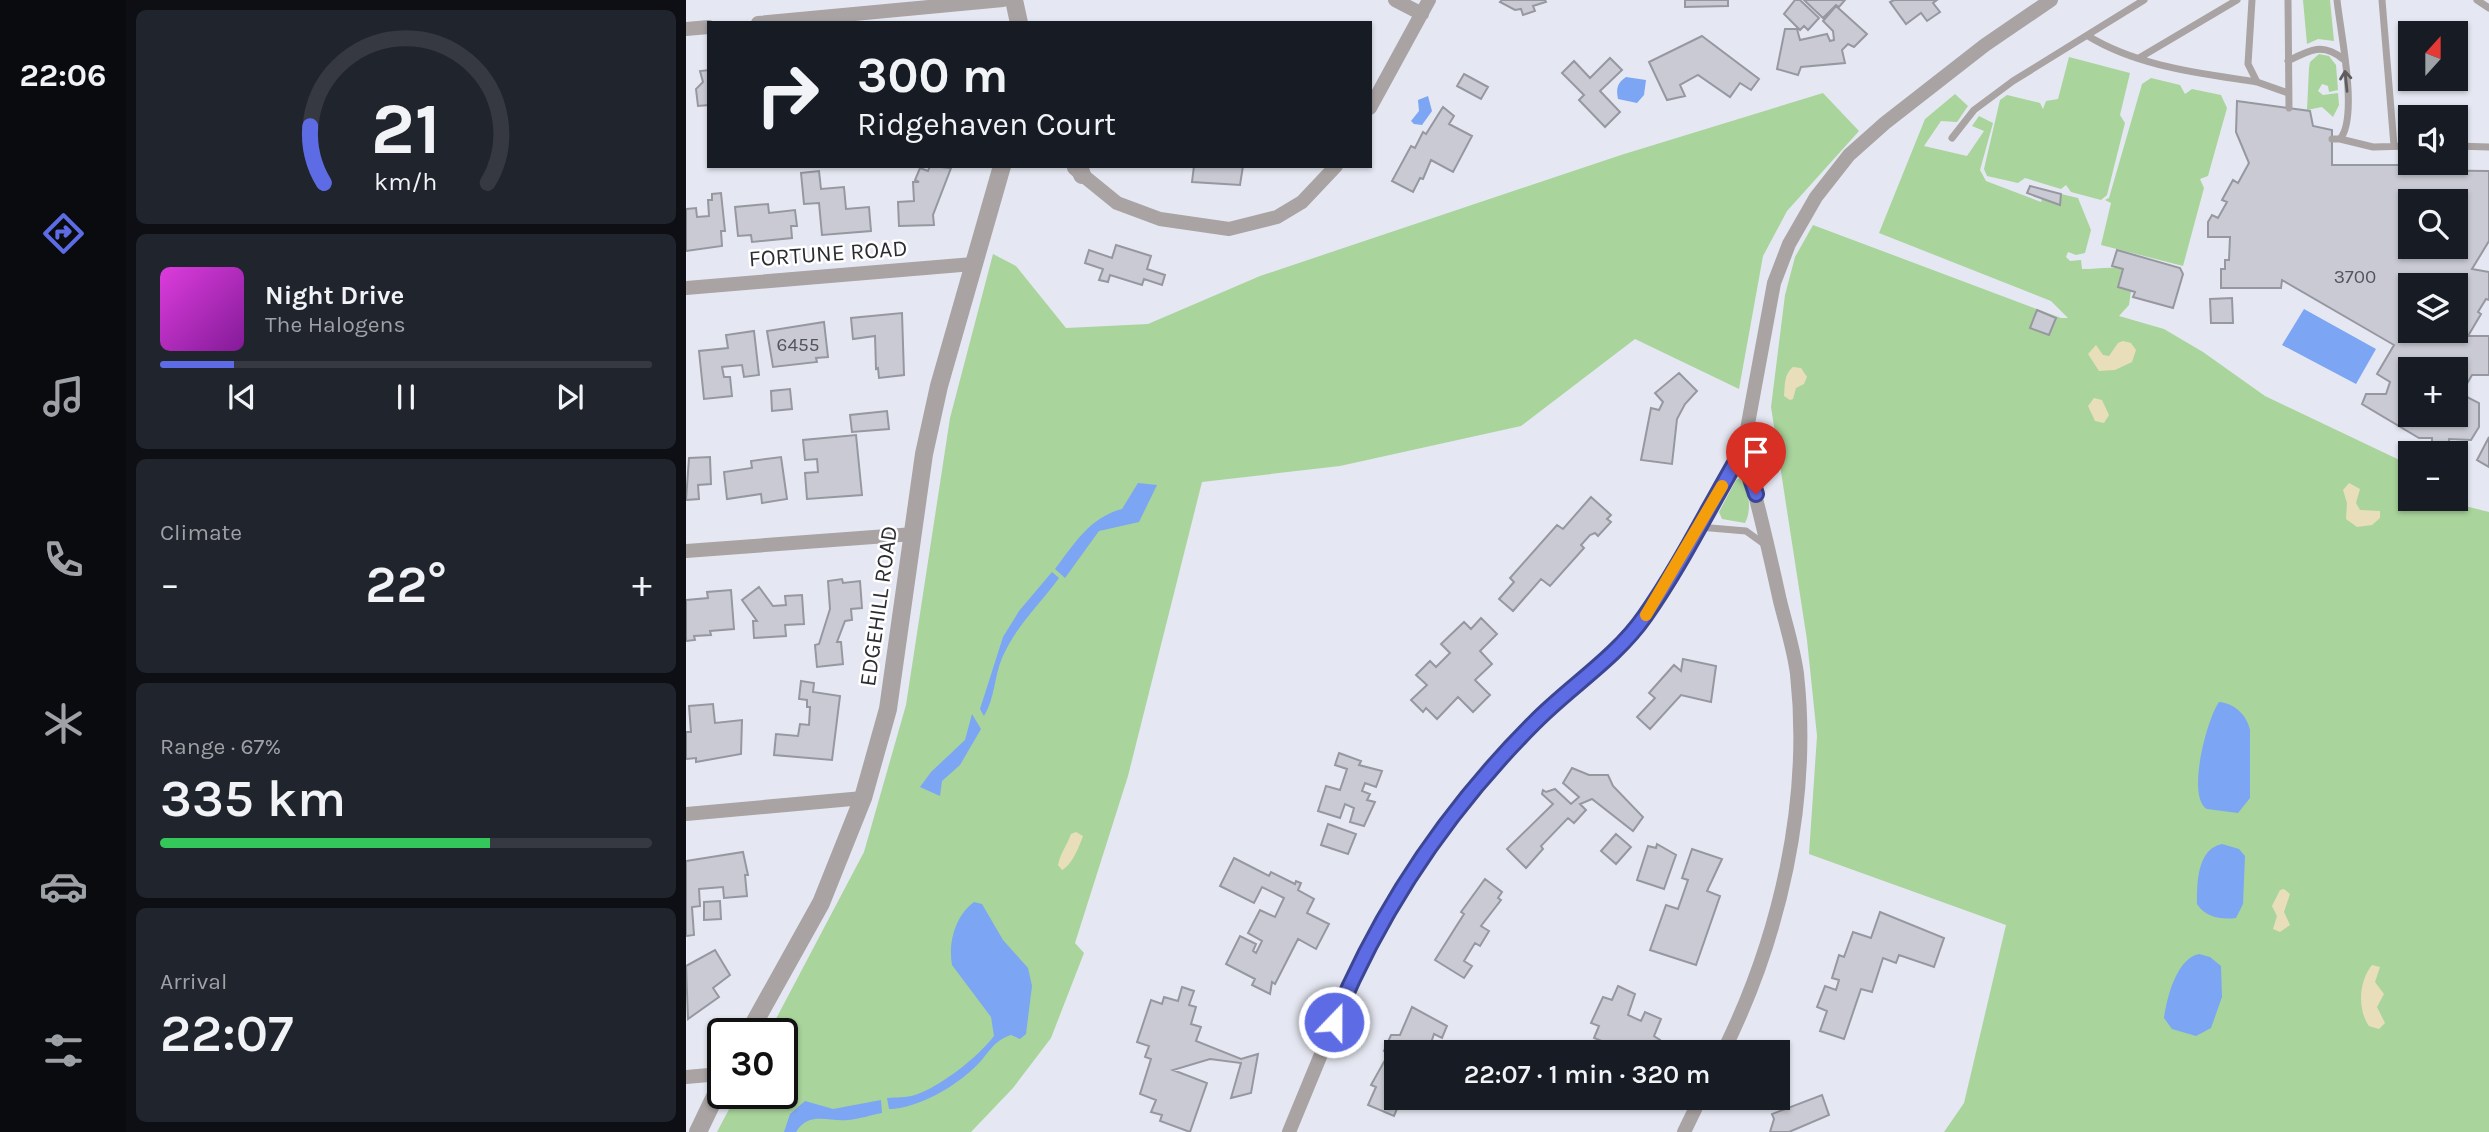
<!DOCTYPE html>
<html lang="en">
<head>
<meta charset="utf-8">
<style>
	:root { --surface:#171b24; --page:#20242c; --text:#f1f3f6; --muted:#9ea1a6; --line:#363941; --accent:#5d6ce4 }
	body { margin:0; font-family:Karla,sans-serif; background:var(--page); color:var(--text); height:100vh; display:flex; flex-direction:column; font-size:26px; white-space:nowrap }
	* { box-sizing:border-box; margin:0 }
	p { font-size:23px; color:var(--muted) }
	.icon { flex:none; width:38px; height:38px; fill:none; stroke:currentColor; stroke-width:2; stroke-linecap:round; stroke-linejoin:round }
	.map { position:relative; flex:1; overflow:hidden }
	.panel { display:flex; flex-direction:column; gap:10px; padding:10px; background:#0d0f14; width:560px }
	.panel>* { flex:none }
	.banner { position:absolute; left:21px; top:21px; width:665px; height:147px; border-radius:0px; box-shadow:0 2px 5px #0004; background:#171b24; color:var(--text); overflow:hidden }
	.needle { width:46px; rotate:21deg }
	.buttons { position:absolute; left:1712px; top:21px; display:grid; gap:14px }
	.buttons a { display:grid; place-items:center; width:70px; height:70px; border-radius:0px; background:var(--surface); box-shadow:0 2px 5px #0004; font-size:35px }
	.speed { position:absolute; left:21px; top:1018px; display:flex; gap:14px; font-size:35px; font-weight:700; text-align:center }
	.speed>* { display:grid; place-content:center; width:91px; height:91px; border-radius:50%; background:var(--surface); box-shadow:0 2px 5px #0004; line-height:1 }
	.speed .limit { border:4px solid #111; border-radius:10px; background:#fff; color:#111 }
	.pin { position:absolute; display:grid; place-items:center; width:60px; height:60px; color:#fff; margin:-72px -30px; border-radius:50% 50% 50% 0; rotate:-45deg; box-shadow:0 0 7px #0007 }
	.pin .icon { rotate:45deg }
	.me { position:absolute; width:77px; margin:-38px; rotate:22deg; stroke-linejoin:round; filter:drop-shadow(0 0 5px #0008) }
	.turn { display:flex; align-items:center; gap:24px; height:147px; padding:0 35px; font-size:32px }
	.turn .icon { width:91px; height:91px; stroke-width:2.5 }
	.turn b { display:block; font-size:49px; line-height:60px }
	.big { font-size:52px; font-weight:600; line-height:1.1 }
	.panel .card { flex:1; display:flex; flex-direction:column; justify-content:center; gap:10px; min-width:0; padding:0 24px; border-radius:10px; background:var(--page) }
	.panel .dial { align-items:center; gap:0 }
	.dial svg { height:182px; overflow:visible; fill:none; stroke:var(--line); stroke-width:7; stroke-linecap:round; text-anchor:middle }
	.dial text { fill:var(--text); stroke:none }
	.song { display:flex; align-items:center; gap:21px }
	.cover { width:84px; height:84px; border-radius:10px; background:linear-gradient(135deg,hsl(300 70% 55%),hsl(290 70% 35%)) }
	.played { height:7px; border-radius:4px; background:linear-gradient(90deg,var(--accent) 15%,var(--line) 15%) }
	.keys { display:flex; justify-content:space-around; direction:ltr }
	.heat { display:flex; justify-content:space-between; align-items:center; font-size:38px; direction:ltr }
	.charge { height:10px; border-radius:5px; background:linear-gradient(90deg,#34c759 67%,var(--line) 0) }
	.trip { position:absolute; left:698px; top:1040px; width:406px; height:70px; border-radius:0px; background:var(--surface); box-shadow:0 2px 5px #0004; font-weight:600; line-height:70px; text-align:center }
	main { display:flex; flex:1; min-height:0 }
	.tab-bar { display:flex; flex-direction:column; width:126px; justify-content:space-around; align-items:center; background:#090b0e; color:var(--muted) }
	.tab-bar .icon { width:49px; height:49px }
	.tab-bar .active { color:var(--accent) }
	.tab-bar b { font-size:32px; color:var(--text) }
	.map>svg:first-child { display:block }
	.green { fill:#a9d49c }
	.sand { fill:#e8dfba }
	.water { fill:#7ca5f3 }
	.building { fill:#cacad4; stroke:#9797a0; stroke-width:2; fill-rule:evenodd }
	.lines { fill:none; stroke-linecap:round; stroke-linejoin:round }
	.service { stroke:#a9a3a3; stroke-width:7 }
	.minor { stroke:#a9a3a3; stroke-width:14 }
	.tertiary { stroke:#a9a3a3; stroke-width:18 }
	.oneway { stroke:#5e5c5f }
	.route-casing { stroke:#3c4694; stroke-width:18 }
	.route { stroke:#5d6ce4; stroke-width:12 }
	.slow { stroke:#f59e0b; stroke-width:12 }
	.labels { text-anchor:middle; stroke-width:5; stroke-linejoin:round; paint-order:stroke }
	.number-label { font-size:19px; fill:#54545a }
	.street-label { font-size:23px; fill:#2c2d31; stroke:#fff }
</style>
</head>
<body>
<main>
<nav class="tab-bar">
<b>22:06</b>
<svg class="icon active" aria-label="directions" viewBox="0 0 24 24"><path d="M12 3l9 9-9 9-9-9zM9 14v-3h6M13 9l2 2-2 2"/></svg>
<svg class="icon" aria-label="music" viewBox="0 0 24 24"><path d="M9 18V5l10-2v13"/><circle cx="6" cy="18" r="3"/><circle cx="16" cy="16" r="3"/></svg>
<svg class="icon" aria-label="phone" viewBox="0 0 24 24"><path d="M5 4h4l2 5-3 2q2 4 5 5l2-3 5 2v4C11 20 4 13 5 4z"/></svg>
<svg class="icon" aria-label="climate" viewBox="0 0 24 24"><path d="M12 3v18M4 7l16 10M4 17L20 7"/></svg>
<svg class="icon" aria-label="car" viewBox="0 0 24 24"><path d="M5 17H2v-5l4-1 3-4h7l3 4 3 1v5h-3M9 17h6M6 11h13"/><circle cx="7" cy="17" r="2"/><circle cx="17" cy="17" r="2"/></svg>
<svg class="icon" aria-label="filters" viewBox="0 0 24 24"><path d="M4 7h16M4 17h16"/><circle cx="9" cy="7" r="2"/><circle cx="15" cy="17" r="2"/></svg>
</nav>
<section class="panel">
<div class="card dial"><svg viewBox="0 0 100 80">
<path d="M14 69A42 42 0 1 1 86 69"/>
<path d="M14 69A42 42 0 0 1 8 44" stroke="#5d6ce4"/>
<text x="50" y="56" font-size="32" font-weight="700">21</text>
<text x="50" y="72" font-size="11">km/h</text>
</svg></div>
<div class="card">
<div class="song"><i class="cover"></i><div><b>Night Drive</b><p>The Halogens</p></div></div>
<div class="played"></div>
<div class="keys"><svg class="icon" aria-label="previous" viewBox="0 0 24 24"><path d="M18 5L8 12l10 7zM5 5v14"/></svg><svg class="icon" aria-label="pause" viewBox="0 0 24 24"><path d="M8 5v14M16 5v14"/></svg><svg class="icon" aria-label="next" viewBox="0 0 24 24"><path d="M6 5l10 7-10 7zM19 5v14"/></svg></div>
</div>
<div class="card"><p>Climate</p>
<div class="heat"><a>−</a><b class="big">22°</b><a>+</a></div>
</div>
<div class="card"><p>Range · 67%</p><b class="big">335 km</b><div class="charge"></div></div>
<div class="card"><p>Arrival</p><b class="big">22:07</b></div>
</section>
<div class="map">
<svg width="1803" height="1132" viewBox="0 0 1803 1132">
	<rect width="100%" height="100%" fill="#e5e8f2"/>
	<path class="green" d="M1617,0H1644L1648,41L1632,39L1621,44Z
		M1633,54L1643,56L1650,65L1652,90L1643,92L1642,86L1636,84L1632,91L1637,95L1652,93L1653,105L1647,117L1636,107L1621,110L1623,68L1624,62Z
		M1383,57L1444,73L1434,115L1439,123L1421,195L1415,200L1385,192L1380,185L1375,189L1339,178L1332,183L1301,176L1298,169L1314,100L1321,95L1354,103L1357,109L1360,101L1372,99Z
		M1465,78L1494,85L1499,94L1506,89L1535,95L1541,108L1522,176L1514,179L1518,188L1497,266L1415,245L1425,203L1419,200L1423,198L1456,84Z
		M1137,93L1173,131L1101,211L1077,256L1053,389L949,339L835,426L654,466L516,482L442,776L389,943L398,953L365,1038L327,1088L285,1132H31L51,1094H96V1034H82L178,852L220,705L264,418L307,254L330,266L380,328L462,324L574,276L935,155Z
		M1269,94L1282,106L1271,122L1255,121L1238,146L1281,156L1298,131L1286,126L1293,116L1307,123L1294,170L1300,181L1355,202L1356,199L1374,205L1375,194L1392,198L1405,230L1399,253L1390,255L1382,252L1380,257L1384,261L1395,260L1396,269C1410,269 1424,266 1437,269L1432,287L1445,291L1443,305L1433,316L1478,329L1517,352L1579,396L1724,465V499H1768L1771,504L1803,512V1132H1258L1278,1103L1320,925L1123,854L1131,736L1121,640L1085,407L1099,295L1109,257L1127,225L1375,318H1382L1365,301L1193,233L1239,119Z
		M1056,477C1063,490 1066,510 1059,523L1036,519L1033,512L1050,480Z"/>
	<path class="sand" d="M1437,341L1445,343L1450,350L1446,362L1429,370L1413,371L1402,354L1410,345L1417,355L1423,356L1432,343Z
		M1107,367L1115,368L1121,377L1118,384L1110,388L1107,399L1104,400L1098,396C1099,385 1098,374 1107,367Z
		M1408,398L1416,400L1423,415L1418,423L1409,421L1402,406Z
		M1663,483L1674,489L1670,503L1674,510L1694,511V518L1686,525L1671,527L1660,519L1661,503L1657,490Z
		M390,832L397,836C393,847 386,865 376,870L372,865C374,854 381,845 385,834Z
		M1598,889L1604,894L1598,912L1604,925L1594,932L1587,929L1591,916L1586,906L1594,890Z
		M1686,965L1694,967L1689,982L1698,994L1691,1007L1699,1023L1693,1029L1683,1026C1671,1009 1673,981 1686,965Z"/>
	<path class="water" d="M940,77L960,80L958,95L951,103L932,99C930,89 931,83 940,77Z
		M742,96L746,111L736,125L728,124L725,121L733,111L732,100Z
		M1618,309L1690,349L1670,384L1596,345Z
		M452,483L471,485L453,522L413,531L379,578L369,569C389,543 403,518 436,509Z
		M366,572L373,578C351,608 332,623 316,658C308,677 309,698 298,716L294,709L317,637L333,611Z
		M1533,702C1548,703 1561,715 1564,730V798L1552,813L1521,809C1500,797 1521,719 1533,702Z
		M286,714L295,729L274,765L256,781L254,796L234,787L245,772L279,740Z
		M1536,844L1553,849L1559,856L1557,904L1550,918C1535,920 1519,917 1511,904C1511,883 1511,849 1536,844Z
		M288,902L296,904L317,940L342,968L346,986L340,1034L334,1039L325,1035C305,1042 304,1053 289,1067C270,1086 231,1109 203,1109L201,1098C210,1097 220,1098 229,1095C254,1087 292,1057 308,1036L305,1017L266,965C262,943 269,916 288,902Z
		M1513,954L1524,957L1535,966L1536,997L1525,1028L1510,1036L1486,1029L1478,1018C1481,998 1490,959 1513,954Z
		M195,1100L196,1113C185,1115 174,1119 162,1120C142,1122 123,1111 110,1132H98L104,1114L119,1101L147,1109Z"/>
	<path class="building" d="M816,0H859L860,2L847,6L849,11L837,15L835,9L829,10L814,2Z
		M999,0H1042V6L999,7Z
		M1109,0H1114L1133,18L1122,30L1118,26L1114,30L1098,14Z
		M1118,0H1159L1153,7L1150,5L1137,18Z
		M1208,0H1251L1247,3L1254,12L1241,21L1235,13L1220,24L1204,2Z
		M1150,6L1181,34L1168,47L1162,44L1156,50L1159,63L1115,67L1112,75L1091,69L1099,29H1111L1114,40L1141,34L1144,41L1148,40L1147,31L1137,21Z
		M1016,36L1073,79L1065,90L1054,83L1044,97L1012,75L994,85L999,96L981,100L963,62Z
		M924,58L936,70L914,91L934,112L919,127L893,100L898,95L876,73L888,61L904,78Z
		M23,70V105L12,106L10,89L17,82L14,71Z
		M778,74L802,87L795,99L771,86Z
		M1551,101L1624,111L1627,126L1646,130V165H1713V170L1803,171V241L1786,269L1803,272V300L1800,299L1792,312L1795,314L1782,336H1803V375H1786L1775,394L1793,403V427L1785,440L1763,439V451H1746V438H1733L1676,404L1680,394H1700L1704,382L1691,374L1708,345L1596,280L1595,288H1535V269H1539V260H1543L1544,237H1522V222L1526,215L1532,218L1541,202L1536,200L1547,180L1552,183L1563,163L1550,132ZM1724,201H1769V247H1724ZM1724,285H1769V331H1724ZM1724,369H1769V415H1724Z
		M757,107L768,116L763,124L786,136L767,172L745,160L737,179L734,178L727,192L706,181L725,146L729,148L737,132L740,134Z
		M244,166L265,168L247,215L248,225L213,226L212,202L228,201L227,182H233L229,180L234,168L242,171Z
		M508,166H557L554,185L506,182Z
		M133,171L135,189L158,187L160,209L183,207L185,231L136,235L133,203L118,204L115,173Z
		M1344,186L1375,194L1374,205L1341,193Z
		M35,193L39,231H35L36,246L0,251V209L10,208L11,217L23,216L22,200H26V194Z
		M82,204L83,213L109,210L111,226H105L106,238L66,242L65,235L52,236L49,207Z
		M430,245L465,256L461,269L479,275L476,285L458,279L456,285L424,275L422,282L413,280L417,269L399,263L403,250L426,258Z
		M1431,250L1494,268L1497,274L1487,308L1447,297L1449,292L1432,287L1437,269L1426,266Z
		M1546,298L1547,323H1525L1524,299Z
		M1351,310L1370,318L1363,335L1344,328Z
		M216,313L218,375L193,378L192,368L190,369L189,336L167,339L165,318Z
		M138,322L142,357L130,358L131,362L87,367L81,331Z
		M68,331L73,375L58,377L56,365L36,367L38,377H44L46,396L18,399L13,351L42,348L40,335Z
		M993,373L1011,391L999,404L991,419L986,464L955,460L965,408L973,410L977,402L969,393Z
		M104,389L106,409L86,411L85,391Z
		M201,411L203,429L166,432L164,415Z
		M170,435L176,495L121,499L119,473L132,472L131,459L119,460L117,440Z
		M1803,437V467L1791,460Z
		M24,457L25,484L12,485L13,499L0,500L3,458Z
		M95,457L101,499L76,503L75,494L41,499L38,472L66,468L65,461Z
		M905,497L925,515L921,519L925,522L912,536L909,533L904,535L895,545L898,548L864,586L855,579L827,611L813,599L828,582L824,578L871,525L877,529Z
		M156,579L157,583L174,581L176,608L165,609L166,620L159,621L151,642H155L157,664L131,667L129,645L133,644L144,609L142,581Z
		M73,587L87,606L100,605L99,596L116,595L118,624L99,625L100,636L68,638L67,621H71L56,600Z
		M45,590L48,629L24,631L25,635L8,636L9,640L0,641V600L22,598L21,592Z
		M795,618L811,634L794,651L806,664L789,680L804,695L787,712L772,697L751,719L740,708L737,712L725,700L741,685L730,675L744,661L750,667L764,653L755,644L778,622L785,629Z
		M997,659L1030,666L1025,702L995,695L964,729L951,717L969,698L963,693L988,665L995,671Z
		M115,681L128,683L127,692L154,696L146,760L88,755L90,734L112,736L114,724L123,725L124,707H121V700L113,699Z
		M27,704L29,723L56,720L55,754L10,762V758L0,759V732H5L3,706Z
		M653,753L675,761L673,765L696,771L690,787L679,783L676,791L684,794L681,800L689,802L678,826L664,822L668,808L659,804L654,818L632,811L640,786L654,790L661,769L649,765Z
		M886,768L903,775H922L927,786L957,817L947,831L906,799L894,804L900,810L888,823L882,818L855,846L857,849L840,868L821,849L867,804L856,794L857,790L860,792L869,789L885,804L893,797L877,783Z
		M642,824L670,834L662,854L635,845Z
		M930,834L945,847L930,864L915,851Z
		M971,844L990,855L978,889L951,880L962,846L970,848Z
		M1006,849L1036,859L1021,891L1034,896L1010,965L964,950L980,905L992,909L1002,880L996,878Z
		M57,852L62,875H59L61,896L38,898L37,887L13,889L14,906L6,907L8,935L0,936V861Z
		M548,858L583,876L585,872L609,884L610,881L615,883L612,890L628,899L621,913L643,924L630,949L612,939L589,984L586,982L584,994L566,985L569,979L540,964L554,936L570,944L567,951L570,953L576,941L562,933L574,910L589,917L598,898L576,887L568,903L534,886Z
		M799,879L816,892L812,898L815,900L795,926L803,931L794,946L789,943L778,961L786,966L778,978L749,960L778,914L775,912Z
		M34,901L35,919L18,920V902Z
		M1194,912L1258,938L1248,967L1213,955L1210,963L1197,958L1186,992L1175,989L1158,1039L1134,1031L1141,1011L1131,1007L1139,986L1150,990L1153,980L1146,978L1153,955L1158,957L1167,932L1185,938Z
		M29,950L44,975L27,988L33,997L2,1019L0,966Z
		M932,986L949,994L942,1015L955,1021L959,1012L975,1019L968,1036L974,1040L969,1052H923L926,1045L908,1038L913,1026L905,1023L917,997L926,1000Z
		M496,987L508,991L503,1005L510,1007L505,1024L515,1027L510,1041L555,1059L572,1054L565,1093L545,1098L555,1063L524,1059L487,1070L521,1083L504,1132L474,1121L476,1115L465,1112L470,1100L454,1094L465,1059L459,1057L463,1046L451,1042L465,1000L476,1004L478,997L492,1001Z
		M726,1007L761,1026L756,1038L748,1034L742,1052H710V1097H716L708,1116L682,1105L690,1087L685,1085L703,1053L698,1051L705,1035H714Z
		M1136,1095L1143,1115L1103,1132H1084L1088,1119L1086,1114Z"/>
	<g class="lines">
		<path class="service" d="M1566,0L1562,64L1571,82L1602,93
			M1602,0L1603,108
			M1696,0L1708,146
			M1791,0L1803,8
			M1402,36C1453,67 1514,73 1571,82
			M1453,58L1551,0
			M1602,61C1623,50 1637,42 1657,59
			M1266,138L1288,110L1327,81L1458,0
			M1646,139H1654C1673,117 1654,30 1651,0
			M1654,139L1687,147L1724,146
			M1769,146L1803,147
			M1013,527L1060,531L1078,544"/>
		<path class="minor" d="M709,0L736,14
			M72,23L317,0
			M0,29L23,27
			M684,108L743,0
			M388,168L431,203L474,219L543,229L591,217L616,202L650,166
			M0,288L287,264
			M0,551L228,534
			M0,814L177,798
			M1037,1052C1094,937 1125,802 1111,674C1108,650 1100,625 1094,601C1083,551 1072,501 1057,451
			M0,1077L23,1075L36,1081
			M603,1132L669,972L694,923L723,877L791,784L848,722L926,652L958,618L1057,451L1088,283L1103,244L1130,197L1163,155L1199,123L1299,45L1365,0
			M998,1132L1015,1097"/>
		<path class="tertiary" d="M328,0L333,23
			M393,166L396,175
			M62,1034L135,903L177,798L202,709L238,454L253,386L316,166
			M12,1132L37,1080"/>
	</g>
	<defs><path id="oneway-shaft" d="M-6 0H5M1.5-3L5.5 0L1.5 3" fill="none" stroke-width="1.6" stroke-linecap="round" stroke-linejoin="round" transform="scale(1.75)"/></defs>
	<use class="oneway" href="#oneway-shaft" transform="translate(1660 81) rotate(-96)"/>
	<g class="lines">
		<g class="route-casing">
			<path id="route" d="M648,1022C694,910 762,809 848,723C883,687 930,658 959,616C995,565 1024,505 1056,451L1070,494"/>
		</g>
		<use href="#route" class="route"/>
		<path class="slow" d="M960,615L1036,486"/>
	</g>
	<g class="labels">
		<g class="number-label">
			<text x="1669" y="283">3700</text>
			<text x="112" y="351">6455</text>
		</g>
		<g class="street-label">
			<text transform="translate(142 253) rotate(-4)" y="8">FORTUNE ROAD</text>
			<text transform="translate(192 606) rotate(-82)" y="8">EDGEHILL ROAD</text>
		</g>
	</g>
</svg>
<div class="buttons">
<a><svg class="needle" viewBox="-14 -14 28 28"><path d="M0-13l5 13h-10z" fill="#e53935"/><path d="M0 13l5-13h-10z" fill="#9ea1a6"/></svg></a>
<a><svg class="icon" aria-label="sound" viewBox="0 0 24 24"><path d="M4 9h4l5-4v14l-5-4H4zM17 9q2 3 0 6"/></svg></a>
<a><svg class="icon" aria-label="search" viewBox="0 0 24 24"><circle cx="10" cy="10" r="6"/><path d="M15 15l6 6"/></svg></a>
<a><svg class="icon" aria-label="layers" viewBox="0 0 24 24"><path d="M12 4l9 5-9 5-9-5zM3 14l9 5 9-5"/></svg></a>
<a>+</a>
<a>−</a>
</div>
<div class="speed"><div class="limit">30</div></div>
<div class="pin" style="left:1070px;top:494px;background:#d93025"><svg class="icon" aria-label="arrive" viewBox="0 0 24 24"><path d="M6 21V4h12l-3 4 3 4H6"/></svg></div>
<svg class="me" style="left:648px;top:1022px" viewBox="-20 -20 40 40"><circle r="17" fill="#5d6ce4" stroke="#fff" stroke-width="3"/><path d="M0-11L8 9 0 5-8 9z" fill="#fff"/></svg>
<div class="trip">22:07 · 1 min · 320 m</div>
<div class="banner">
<div class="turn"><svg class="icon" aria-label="right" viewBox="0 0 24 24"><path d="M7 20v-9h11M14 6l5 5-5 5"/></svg><div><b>300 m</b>Ridgehaven Court</div></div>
</div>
</div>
</main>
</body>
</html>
